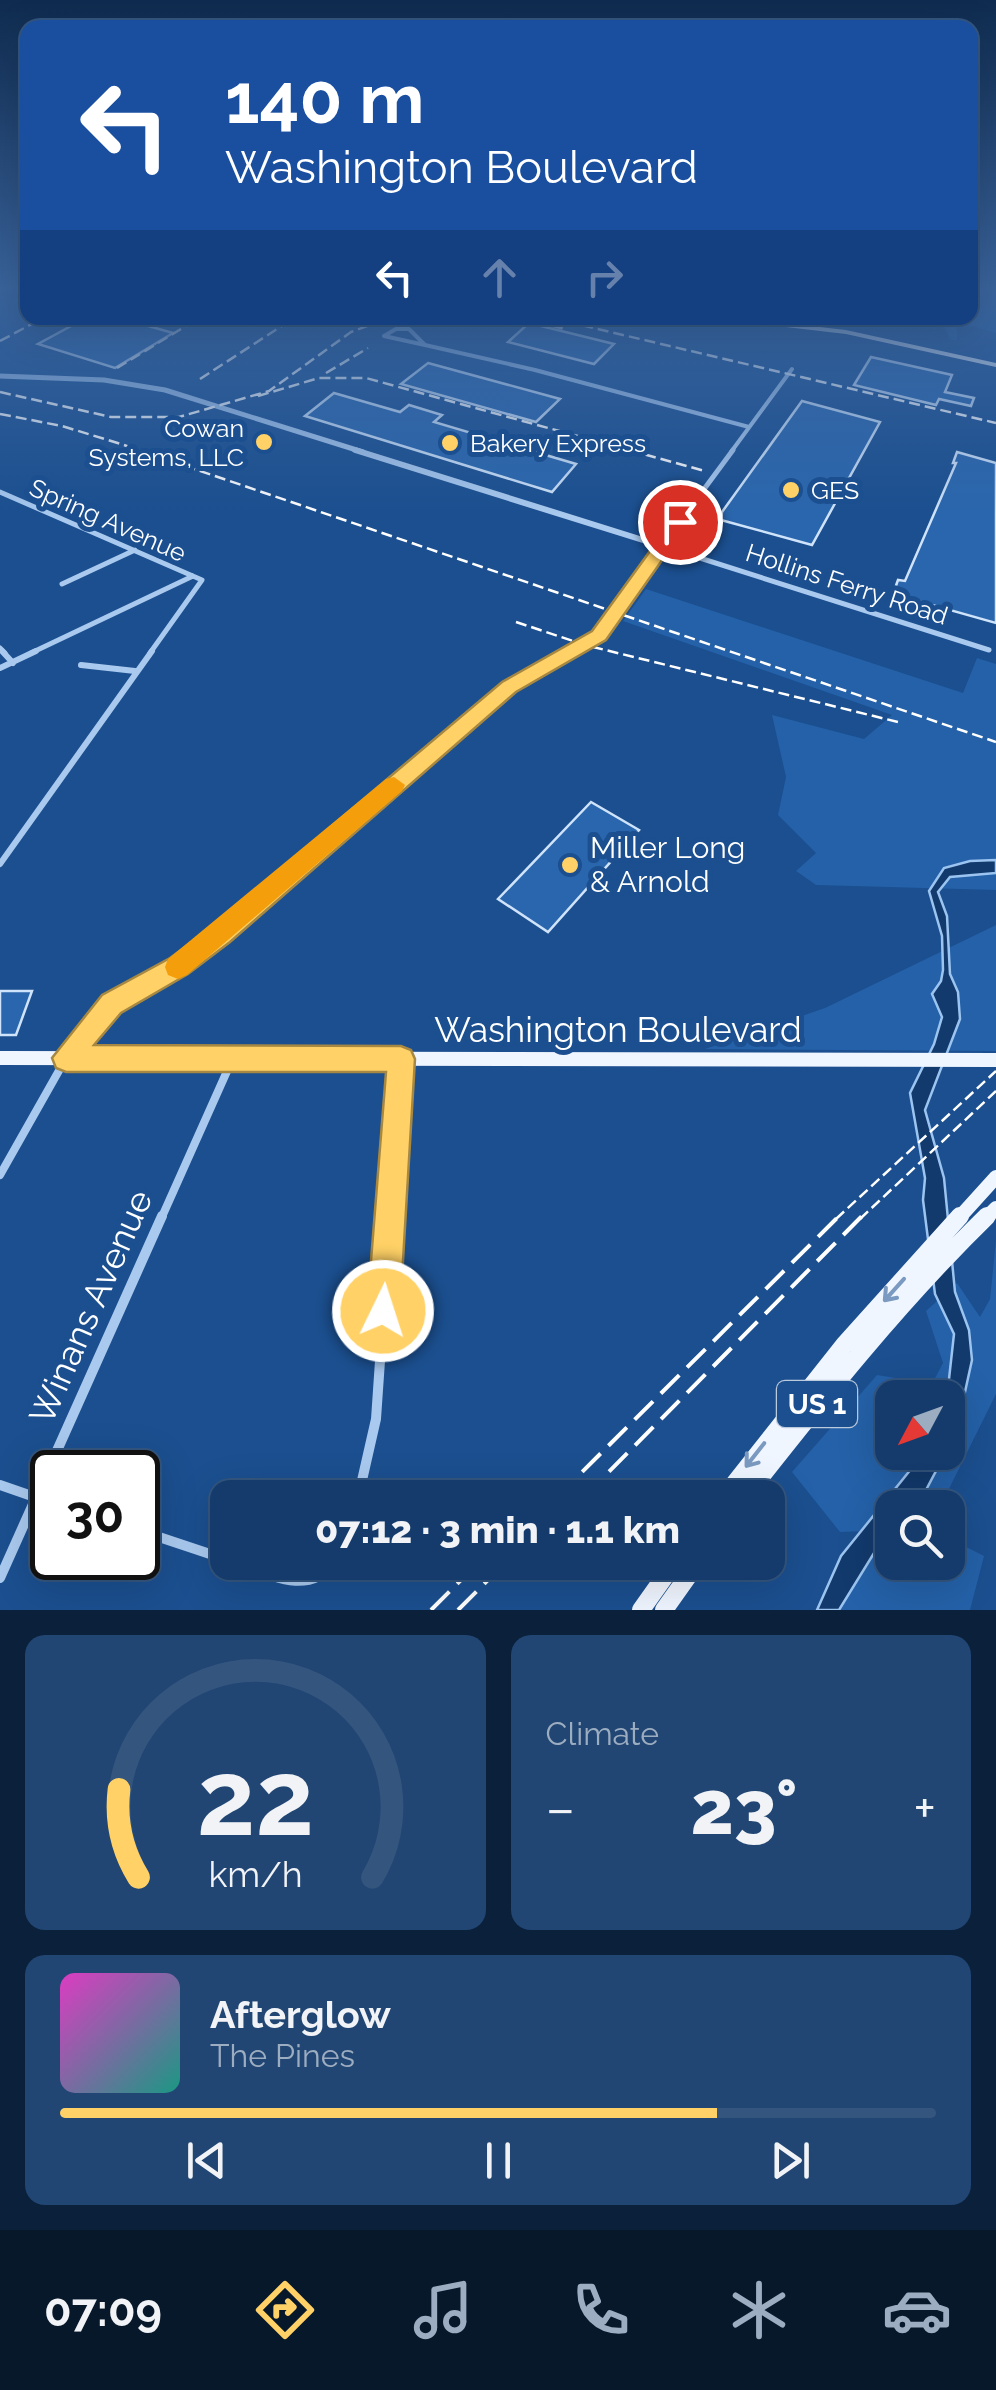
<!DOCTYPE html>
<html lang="en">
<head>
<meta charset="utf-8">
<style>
	:root { --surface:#143b6b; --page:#214673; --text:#f1f3f6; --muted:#9dadc1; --line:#33557e; --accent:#ffd166 }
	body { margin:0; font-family:Raleway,sans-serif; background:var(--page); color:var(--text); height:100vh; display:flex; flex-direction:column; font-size:38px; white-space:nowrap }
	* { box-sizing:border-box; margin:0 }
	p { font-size:32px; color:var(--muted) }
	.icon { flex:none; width:55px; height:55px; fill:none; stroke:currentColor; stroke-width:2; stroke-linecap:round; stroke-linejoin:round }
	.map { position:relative; height:1610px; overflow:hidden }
	.sheet { display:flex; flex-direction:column; gap:25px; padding:25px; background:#0b203b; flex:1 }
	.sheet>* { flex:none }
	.guide { position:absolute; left:20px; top:20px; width:958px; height:305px; border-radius:20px; box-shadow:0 10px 40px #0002,0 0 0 2px var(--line); background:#1a4fa0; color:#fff; overflow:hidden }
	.needle { width:65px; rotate:229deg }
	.tools { position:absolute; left:875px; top:1380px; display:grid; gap:20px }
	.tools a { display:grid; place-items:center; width:90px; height:90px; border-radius:20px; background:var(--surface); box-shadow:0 10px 40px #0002,0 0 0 2px var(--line); font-size:50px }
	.speed { position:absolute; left:30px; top:1450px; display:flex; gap:20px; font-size:50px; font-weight:700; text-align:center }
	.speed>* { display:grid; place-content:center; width:130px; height:130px; border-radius:50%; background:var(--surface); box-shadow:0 10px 40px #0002,0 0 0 2px var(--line); line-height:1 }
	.speed .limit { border:5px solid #111; border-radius:15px; background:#fff; color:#111 }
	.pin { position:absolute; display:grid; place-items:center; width:85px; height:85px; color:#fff; margin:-42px; border:5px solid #fff; border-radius:50%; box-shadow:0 2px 10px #0007 }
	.me { position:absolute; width:110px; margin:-55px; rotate:4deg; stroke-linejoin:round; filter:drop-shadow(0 0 8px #0008) }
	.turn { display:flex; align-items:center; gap:35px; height:210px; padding:0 40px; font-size:45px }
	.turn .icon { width:130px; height:130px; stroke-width:2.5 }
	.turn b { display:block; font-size:70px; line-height:85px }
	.lanes { display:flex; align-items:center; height:95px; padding:0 40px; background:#0003; justify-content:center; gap:50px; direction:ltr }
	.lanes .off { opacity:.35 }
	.big { font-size:75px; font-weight:800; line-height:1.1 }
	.sheet .tile { flex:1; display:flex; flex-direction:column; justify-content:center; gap:15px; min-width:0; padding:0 35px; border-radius:20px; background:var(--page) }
	.sheet .dial { align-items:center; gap:0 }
	.dial svg { height:260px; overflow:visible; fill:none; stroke:var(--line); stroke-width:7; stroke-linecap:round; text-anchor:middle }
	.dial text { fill:var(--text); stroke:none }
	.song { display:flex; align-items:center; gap:30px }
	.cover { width:120px; height:120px; border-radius:15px; background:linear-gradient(135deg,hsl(310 70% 55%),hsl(170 70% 35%)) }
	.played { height:10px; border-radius:5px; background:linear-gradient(90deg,var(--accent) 75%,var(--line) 75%) }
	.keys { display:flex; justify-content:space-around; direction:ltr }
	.heat { display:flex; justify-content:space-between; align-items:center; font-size:55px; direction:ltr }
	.sheet .tiles { flex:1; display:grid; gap:25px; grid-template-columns:1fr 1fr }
	.tile:last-child { grid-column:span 2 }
	.trip { position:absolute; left:210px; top:1480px; width:575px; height:100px; border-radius:20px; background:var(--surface); box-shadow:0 10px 40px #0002,0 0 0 2px var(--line); font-weight:800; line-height:100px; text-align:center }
	.dock { display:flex; height:160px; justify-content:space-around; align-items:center; background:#08182b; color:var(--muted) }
	.dock .icon { width:70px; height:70px }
	.dock .on { color:var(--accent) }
	.dock b { font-size:45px; color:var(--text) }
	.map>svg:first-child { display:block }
	.green { fill:#2461a8; fill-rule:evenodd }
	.water { fill:#123a6d; stroke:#9cc4f0; stroke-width:2.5 }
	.building { fill:#2a66ad; stroke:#cfe3fa; stroke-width:2.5 }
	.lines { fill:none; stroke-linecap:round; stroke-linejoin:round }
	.minor-far4 { stroke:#a9c9ee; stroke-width:4 }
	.minor-far3 { stroke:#a9c9ee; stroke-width:5 }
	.minor-far2 { stroke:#a9c9ee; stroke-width:6 }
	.minor-far1 { stroke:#a9c9ee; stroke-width:8 }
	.minor { stroke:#a9c9ee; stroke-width:10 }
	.tertiary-far3 { stroke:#a9c9ee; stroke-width:5 }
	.tertiary-far2 { stroke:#a9c9ee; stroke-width:6 }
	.tertiary-far1 { stroke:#a9c9ee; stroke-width:9 }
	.tertiary { stroke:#a9c9ee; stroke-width:10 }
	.primary-far1 { stroke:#f0f6ff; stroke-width:14 }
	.primary { stroke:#f0f6ff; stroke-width:18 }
	.motorway { fill:#fff; fill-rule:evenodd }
	.rail-far1 { stroke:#fff; stroke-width:2.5; stroke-dasharray:11 5; stroke-linecap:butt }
	.rail { stroke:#fff; stroke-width:4; stroke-dasharray:26 11; stroke-linecap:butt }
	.oneway { stroke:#7b9ac1 }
	.route { fill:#ffd166; stroke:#a68842; stroke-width:2.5 }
	.slow { fill:#f59e0b }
	.poi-dot { fill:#ffd166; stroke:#1b4f8f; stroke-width:4 }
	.labels { text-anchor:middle; stroke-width:10; stroke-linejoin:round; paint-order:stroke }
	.far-poi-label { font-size:25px; fill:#fff; stroke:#1b4f8f; text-anchor:start }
	.far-street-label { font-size:25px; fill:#fff; stroke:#1b4f8f }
	.shield { fill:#1b4f8f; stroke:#bbcadd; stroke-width:2.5 }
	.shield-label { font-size:28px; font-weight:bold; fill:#fff }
	.poi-label { font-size:30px; fill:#fff; stroke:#1b4f8f; text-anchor:start }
	.near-street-label { font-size:35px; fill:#fff; stroke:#1b4f8f }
</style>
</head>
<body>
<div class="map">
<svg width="996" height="1610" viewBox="0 0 996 1610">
	<rect width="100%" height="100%" fill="#1b4f8f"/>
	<path class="green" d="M970,290H996V333L957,322V340H951L941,321L910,318H970Z
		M646,589L963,693L977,658L996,664V890L816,885L796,871L816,853L778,815L786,777L772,715L864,739L892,715L623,621Z
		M996,925V1051L705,1049L825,1008Z
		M996,1240V1394L940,1507L892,1508V1562H948V1538L984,1556L970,1610H824L869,1531L840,1532L792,1472L877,1375L932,1384L943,1363L926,1311L957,1283L980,1317L990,1299ZM892,1398H948V1452H892Z"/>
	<path class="water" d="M996,860V873L950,877L938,892L947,916L950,974L958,992L960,1019L925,1110L944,1178L955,1292L969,1330L972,1360L956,1433L917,1507L892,1508V1534L874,1553L839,1610H817L841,1556L924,1453L948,1452L947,1397L954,1334L935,1294L923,1200L925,1178L910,1093L934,1044L942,1017L932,994L941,981L943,970L942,936L929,891L944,868L970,861Z"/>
	<path class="building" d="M86,318H120L173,333L115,368L38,344Z
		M529,323L614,344L594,364L508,342Z
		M871,357L952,375L945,392L974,398L971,406L939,399L936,405L854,385Z
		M428,363L560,399L536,422L401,384Z
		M334,393L400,412L409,405L442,415L434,422L576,464L552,492L305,416Z
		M802,401L880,422L812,545L721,520L722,512Z
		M957,452L996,463V623L893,594L898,580L905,581L956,463H953Z
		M591,802L639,830L548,932L498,899Z
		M0,991H32L16,1035H0Z"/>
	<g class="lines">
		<path class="minor-far4" d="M396,329H409L425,345L384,336Z
			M425,345L535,370L749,427
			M731,452L792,369"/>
		<path class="minor-far3" d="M733,450L662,546L989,650
			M0,492L202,580L150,653
			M62,584L135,550
			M0,648L5,653
			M31,653L193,576"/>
		<path class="minor-far2" d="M2,651L13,663
			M81,665L135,671
			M0,668L36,651
			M0,864L152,651"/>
		<path class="minor-far1" d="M0,1175L65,1060
			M161,1219L232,1060
			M390,1219L401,1060"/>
		<path class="minor" d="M0,1485L52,1503
			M358,1498L376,1419L390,1216
			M138,1530L228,1560
			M236,1562C271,1575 307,1597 336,1562
			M0,1578L162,1216"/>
		<path class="tertiary-far3" d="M0,376L104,380L165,390L363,452"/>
		<path class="tertiary-far2" d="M355,450L662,546L599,636L568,653"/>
		<path class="tertiary-far1" d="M255,905L509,687L573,651"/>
		<path class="tertiary" d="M66,1059L112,1004L179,966L258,902"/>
		<path class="primary-far1" d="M0,1058L996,1060
			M958,1219L996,1177
			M985,1219L996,1208"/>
		<path class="primary" d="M723,1498L844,1345L960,1216
			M744,1498C821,1400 898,1303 987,1216
			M641,1610L675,1562
			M664,1610L698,1562"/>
		<path class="motorway" d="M722,318H740L846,330L996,363V367L846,334L726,320Z"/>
		<path class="rail-far1" d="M521,318L565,329
			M551,318L996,423
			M0,341L43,318
			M117,368L199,318
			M326,373L368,348
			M200,379L294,318
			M0,392L111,417H179L269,391L351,332L389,318
			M258,396L319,378H366L705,471
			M0,414L62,426L121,444L996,742
			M516,622L585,645L902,723
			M836,1219L996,1071
			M860,1219L996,1091"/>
		<path class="rail" d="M556,1498L839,1216
			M583,1498L862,1216
			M431,1610L479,1562
			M458,1610L506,1562"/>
	</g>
	<defs><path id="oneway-shaft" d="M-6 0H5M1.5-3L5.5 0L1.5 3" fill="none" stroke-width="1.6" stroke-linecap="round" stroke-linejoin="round" transform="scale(2.5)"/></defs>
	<g class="oneway">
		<use href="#oneway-shaft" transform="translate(894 1290) rotate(132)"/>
		<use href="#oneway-shaft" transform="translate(755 1455) rotate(128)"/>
	</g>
	<linearGradient id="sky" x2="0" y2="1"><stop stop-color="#0f2b4f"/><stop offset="0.56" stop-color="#39639b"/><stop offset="1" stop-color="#39639b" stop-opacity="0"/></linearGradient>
	<rect width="996" height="515" fill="url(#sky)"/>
	<path class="route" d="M680,517L689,522L606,640L516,692L230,942L188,974L121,1013L94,1045L401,1046L411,1050L415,1059L400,1311L395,1323L383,1328L372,1323L367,1311L386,1072H66L56,1068L52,1058L102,995L170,958L212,927L502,682L592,631L674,518Z"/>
	<path class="slow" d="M394,777L405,785L402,791L187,975L178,979L168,975L165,967L168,959L386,779Z"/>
	<g class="poi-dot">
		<circle cx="264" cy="442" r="10"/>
		<circle cx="450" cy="443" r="10"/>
		<circle cx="791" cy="490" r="10"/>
		<circle cx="570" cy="865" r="10"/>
	</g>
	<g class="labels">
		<g class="far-poi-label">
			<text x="244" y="437" text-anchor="end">Cowan<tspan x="244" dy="29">Systems, LLC</tspan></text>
			<text x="470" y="452">Bakery Express</text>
			<text x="811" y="499">GES</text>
		</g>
		<g class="far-street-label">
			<text transform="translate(108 520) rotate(24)" y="9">Spring Avenue</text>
			<text transform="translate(847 584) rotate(18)" y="9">Hollins Ferry Road</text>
		</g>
		<rect class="shield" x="777" y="1381" width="80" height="46" rx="8"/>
		<g class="shield-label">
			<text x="817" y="1414">US 1</text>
		</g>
		<g class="poi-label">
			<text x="590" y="858">Miller Long<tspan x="590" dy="34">&amp; Arnold</tspan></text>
		</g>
		<g class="near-street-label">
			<text x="618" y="1042">Washington Boulevard</text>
			<text transform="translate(91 1307) rotate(-66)" y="12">Winans Avenue</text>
		</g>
	</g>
</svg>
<div class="tools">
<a><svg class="needle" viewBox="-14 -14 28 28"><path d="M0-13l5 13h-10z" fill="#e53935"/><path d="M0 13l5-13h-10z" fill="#9dadc1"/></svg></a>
<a><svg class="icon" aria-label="search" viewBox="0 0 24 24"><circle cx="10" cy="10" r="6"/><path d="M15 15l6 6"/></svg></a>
</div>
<div class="speed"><div class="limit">30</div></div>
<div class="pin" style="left:680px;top:522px;background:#d93025"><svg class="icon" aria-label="arrive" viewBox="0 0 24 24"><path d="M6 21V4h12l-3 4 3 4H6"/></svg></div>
<svg class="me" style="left:383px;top:1311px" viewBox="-20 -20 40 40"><circle r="17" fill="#ffd166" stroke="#fff" stroke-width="3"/><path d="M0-11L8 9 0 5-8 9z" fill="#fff"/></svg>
<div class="trip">07:12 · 3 min · 1.1 km</div>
<div class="guide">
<div class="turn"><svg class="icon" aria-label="left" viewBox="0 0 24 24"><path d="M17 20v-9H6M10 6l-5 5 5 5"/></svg><div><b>140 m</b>Washington Boulevard</div></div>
<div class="lanes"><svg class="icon" aria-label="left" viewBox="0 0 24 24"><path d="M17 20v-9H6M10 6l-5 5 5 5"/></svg><svg class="icon off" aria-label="ahead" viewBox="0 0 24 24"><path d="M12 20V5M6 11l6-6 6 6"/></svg><svg class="icon off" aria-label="right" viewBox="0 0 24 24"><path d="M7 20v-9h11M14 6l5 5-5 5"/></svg></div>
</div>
</div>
<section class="sheet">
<div class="tiles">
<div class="tile dial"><svg viewBox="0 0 100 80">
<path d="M14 69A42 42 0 1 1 86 69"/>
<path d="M14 69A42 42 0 0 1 8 42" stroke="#ffd166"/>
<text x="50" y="56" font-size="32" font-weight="700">22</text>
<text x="50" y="72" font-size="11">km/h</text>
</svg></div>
<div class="tile"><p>Climate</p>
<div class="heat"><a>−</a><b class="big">23°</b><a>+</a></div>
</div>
<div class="tile">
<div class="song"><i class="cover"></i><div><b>Afterglow</b><p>The Pines</p></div></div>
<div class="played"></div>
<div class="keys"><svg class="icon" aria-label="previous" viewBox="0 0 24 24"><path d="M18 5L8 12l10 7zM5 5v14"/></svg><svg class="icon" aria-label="pause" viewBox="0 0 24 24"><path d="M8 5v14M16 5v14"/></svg><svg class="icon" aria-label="next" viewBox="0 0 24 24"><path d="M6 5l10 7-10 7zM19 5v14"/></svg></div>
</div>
</div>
</section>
<nav class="dock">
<b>07:09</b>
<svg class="icon on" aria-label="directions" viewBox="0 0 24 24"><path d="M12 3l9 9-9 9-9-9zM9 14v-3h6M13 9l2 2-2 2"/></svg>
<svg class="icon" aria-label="music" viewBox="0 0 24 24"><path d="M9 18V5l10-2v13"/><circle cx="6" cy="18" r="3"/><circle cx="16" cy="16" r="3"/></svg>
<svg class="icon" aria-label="phone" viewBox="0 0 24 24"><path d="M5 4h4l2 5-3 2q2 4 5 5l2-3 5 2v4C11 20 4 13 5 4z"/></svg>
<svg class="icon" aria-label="climate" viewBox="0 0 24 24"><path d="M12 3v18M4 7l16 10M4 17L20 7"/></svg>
<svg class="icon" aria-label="car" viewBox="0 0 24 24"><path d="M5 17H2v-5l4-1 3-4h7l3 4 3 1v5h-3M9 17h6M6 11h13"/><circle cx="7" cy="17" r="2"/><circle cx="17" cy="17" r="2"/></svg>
</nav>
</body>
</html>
